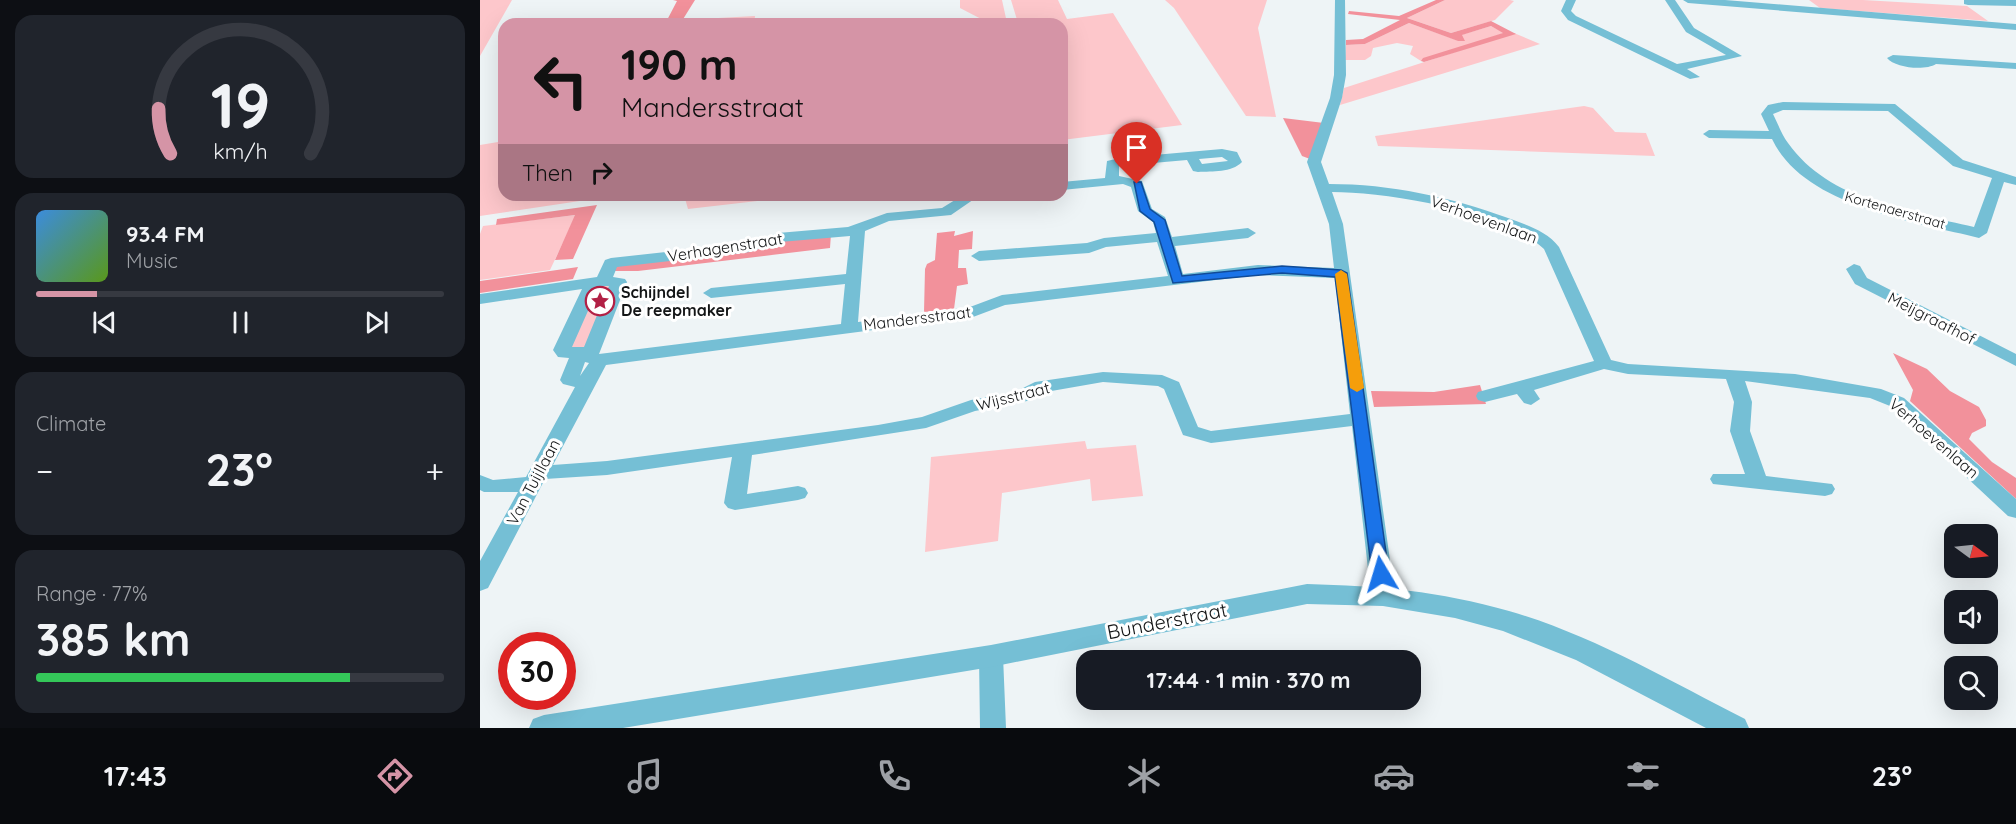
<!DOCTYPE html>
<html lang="en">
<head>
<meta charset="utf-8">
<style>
	:root { --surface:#171b24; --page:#20242c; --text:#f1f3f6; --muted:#9ea1a6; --line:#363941; --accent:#d594a6 }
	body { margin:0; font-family:Quicksand,sans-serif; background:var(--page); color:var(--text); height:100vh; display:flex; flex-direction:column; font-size:22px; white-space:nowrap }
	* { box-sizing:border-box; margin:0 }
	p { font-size:20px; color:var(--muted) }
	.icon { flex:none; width:33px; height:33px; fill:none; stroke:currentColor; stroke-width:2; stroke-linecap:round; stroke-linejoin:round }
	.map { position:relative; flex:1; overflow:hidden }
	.drawer { display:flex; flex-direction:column; gap:15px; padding:15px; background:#0d0f14; width:480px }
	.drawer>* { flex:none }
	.banner { position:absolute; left:18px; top:18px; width:570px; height:183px; border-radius:18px; box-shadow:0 6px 24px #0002; background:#d594a6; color:#111; overflow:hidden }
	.needle { width:39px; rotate:105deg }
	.controls { position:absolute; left:1464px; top:524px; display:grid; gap:12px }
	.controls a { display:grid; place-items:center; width:54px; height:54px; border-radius:12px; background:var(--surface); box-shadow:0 6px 24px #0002; font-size:30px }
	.speed { position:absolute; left:18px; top:632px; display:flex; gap:12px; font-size:30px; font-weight:700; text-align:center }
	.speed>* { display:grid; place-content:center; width:78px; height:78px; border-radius:50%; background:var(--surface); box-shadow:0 6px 24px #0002; line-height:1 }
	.speed .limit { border:9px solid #d22; background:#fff; color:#111 }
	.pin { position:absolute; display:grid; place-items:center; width:51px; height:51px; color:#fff; margin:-62px -26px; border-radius:50% 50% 50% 0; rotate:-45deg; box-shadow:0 0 6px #0007 }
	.pin .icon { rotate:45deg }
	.me { position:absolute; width:66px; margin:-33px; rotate:353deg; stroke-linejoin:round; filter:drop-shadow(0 0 4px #0008) }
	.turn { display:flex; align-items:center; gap:21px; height:126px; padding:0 24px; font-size:27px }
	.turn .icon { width:78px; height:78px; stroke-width:2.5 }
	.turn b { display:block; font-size:42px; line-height:51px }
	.then { display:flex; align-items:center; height:57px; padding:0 24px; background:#0003; gap:12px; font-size:22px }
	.big { font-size:45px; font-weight:700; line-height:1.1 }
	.drawer .tile { flex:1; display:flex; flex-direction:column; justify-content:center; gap:9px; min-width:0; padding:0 21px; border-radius:18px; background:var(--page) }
	.drawer .dial { align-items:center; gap:0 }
	.dial svg { height:156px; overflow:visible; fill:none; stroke:var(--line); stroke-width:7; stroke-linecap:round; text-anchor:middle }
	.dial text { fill:var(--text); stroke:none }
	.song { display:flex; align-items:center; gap:18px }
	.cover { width:72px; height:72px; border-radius:9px; background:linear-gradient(135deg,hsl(210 70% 55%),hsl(90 70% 35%)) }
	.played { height:6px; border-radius:3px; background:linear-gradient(90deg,var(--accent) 15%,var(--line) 15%) }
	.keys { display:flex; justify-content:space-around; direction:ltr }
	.heat { display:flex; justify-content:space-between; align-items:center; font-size:33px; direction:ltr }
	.charge { height:9px; border-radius:4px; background:linear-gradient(90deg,#34c759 77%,var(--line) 0) }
	.trip { position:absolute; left:596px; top:650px; width:345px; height:60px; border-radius:18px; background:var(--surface); box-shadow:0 6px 24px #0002; font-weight:700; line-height:60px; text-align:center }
	.menu { display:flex; height:96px; justify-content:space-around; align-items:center; background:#090b0e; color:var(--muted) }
	.menu .icon { width:42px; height:42px }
	.menu .current { color:var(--accent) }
	.menu b { font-size:27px; color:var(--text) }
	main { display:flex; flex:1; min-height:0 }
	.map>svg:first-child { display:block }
	.green { fill:#fdc7cb }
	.forest { fill:#f2919b }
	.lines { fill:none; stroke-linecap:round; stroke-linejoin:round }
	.minor { fill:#75bfd5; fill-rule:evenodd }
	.tertiary { fill:#75bfd5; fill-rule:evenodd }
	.route { fill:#1a73e8; stroke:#114b97; stroke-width:1.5 }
	.slow { fill:#f59e0b }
	.labels { text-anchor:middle; stroke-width:6; stroke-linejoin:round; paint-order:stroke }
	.far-street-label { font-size:14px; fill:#131516; stroke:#fff }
	.street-label { font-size:16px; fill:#131516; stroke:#fff }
	.poi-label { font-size:16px; font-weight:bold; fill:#131516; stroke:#fff; text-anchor:start }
	.near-street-label { font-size:20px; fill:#131516; stroke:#fff }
</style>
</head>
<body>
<main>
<section class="drawer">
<div class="tile dial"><svg viewBox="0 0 100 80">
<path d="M14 69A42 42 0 1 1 86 69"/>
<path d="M14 69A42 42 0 0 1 8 46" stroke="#d594a6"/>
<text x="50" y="56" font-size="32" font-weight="700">19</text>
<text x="50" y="72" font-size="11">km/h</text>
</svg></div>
<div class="tile">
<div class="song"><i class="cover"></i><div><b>93.4 FM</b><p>Music</p></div></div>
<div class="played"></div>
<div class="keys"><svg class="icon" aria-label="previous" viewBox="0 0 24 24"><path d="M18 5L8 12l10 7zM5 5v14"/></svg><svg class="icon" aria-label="pause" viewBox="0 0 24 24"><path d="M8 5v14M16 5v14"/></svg><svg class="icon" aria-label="next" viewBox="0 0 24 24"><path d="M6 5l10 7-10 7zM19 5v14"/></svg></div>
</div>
<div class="tile"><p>Climate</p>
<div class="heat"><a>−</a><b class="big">23°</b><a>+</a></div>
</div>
<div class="tile"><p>Range · 77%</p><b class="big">385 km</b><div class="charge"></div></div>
</section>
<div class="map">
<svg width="1536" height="728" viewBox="0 0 1536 728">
	<rect width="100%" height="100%" fill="#eef4f6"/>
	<path class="green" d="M0,0H32L0,56Z
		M480,0H522L527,23H538L531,0H578L587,19L633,13L702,125L582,140V24H419L507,22L480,8Z
		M685,0H787L778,28L796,117L766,116L694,8Z
		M965,0H1030L1034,1L1015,20L971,33L927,18Z
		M1329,0H1383L1487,6L1508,21L1340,8Z
		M275,16L274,24H200L202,20Z
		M929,23L979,41L982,38L981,35L1011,26L1024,33L941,61L930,54L933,46L917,43L893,48L891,56L885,60H865L866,45L885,44Z
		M1034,33L1060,44L860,105L864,88Z
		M1104,106L1113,108L1135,132L1166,133L1175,156L898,146L895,136Z
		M24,141V195H140L0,216V145Z
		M204,195H330L208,209Z
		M96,215L70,270L0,280V234L3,226Z
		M125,284H132L106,347L89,348L116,287Z
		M605,441L607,449L656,445L663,496L612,501L610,479L522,493L518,541L445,552L451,457Z"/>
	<path class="forest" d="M193,0H215L200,24H185L197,1Z
		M956,0H965L927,18L971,33L1011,21L1036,34L944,62L941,61L943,58L1023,33L1011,26L982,35L985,41H978L929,23L885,44L866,45V40L883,39L920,20L868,14L869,11L919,16Z
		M803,118L844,123L830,159L822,156Z
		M117,205L93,259L75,260L95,215L16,225L17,219Z
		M475,231L474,236L493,231L492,249L479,250L478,268H486L488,284L477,286L474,309L444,312L445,269L447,264L455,260L457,233Z
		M351,234L350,248L158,271H133L138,265L292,246L294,241Z
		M98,267L93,279L0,293V281Z
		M1413,353L1447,369L1470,391L1499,407L1506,420V426L1492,433L1489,439L1512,462L1536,478V499L1430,401L1433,390Z
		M1000,385L1006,404L894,407L891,391L954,392Z"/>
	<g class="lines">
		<path class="minor" d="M855,0H865L866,75L862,98L841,162L849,184C911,184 970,197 1028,218C1046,225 1067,231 1079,247L1131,360L1148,364L1315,374L1401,389L1424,398L1536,499V518L1528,516L1410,406L1390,398L1265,381L1272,402L1270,431L1286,476L1352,484L1355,489L1352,494L1345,496L1233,484L1230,479L1233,474H1265L1250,431L1254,402L1246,379L1148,374L1124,369L1054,390L1060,399L1051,405L1044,403L1037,394L1005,402L998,400L996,396L998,392L1114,361L1064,249C1023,211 907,192 852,192L863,224L915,596L911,602L903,605L895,602L891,596L872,426L731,443L703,435L684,389L678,386L623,382L560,393L547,401L495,411L446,428L272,455L267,494L318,486L325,488L328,493L325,498L318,500L255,510L248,508L244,503L252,457L127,475L65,479L8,588L0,591V561L38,492H4L0,490V475L13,480L46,477L95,387L83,384L80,380L89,358L78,357L73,350L102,289L0,304V294L117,277L125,260L131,258L268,243L298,233L368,227L407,213L462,208L483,195H500L471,215L409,221L385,231L378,322L490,307L522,295L688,276L677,242L626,247L609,253L499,261L491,256L499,251L607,243L624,238L676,233L673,222L658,211L651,187L643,184L582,190V182L625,178L627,161L640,158L742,149L757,152L762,162C751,173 733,171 718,172L713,171L707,160L639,166V176L662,181L672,209L685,217L692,237L768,228L776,233L768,238L695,246L703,274L778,265L854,268L849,224L827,162L850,98L854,75ZM742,157L748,161L722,164L719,159ZM370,236L366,274L231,288L223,293L231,298L365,284L361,324L119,354L147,282L145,279L133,277L137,267L270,252L300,242ZM778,275L855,278L870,414L731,431L718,427L699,382L682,375L623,372L555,382L535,392L491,400L442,417L398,425L127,461L73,465L126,365L493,317L525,305ZM119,286H129L104,347H92ZM105,362L109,363L100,376Z
			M1086,0H1096L1091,11L1096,16L1197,64L1246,55L1206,32L1185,0H1195L1214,28L1262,56L1207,69L1220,77L1210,79L1088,20L1081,11Z
			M1203,0H1245L1536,24V30L1208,3Z
			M1484,0H1536V6L1488,5L1484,4Z
			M1413,55L1536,63V69L1456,64C1445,71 1415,68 1407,58Z
			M1303,102L1415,104L1483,160L1536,177V185L1524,182L1507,233L1499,238C1435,222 1323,206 1292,139L1229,138L1223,134L1229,130L1289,131L1281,114L1288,105ZM1303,110L1408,111L1473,166L1512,178L1494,227C1430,212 1349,201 1308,143C1302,135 1298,124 1293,114Z
			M1374,264L1380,266L1387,278L1536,354V366L1375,284L1366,269Z
			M511,646L520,649L523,656L526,728H500L499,656L502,649Z"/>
		<path class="tertiary" d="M827,584C899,586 959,591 1029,611C1112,635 1188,680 1265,719L1269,728H1226L1096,660L1023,631L975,618L903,606L827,604L511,667L143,728H49L53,719L64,715L511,645Z"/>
	</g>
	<path class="route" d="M654,182H661L670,209L685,220L702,276L802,266L861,270L867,273L909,574L907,578H895L892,574L855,277L802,273L693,283L674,222L660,211Z"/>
	<path class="slow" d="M861,270L867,274L884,388L877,392L870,388L855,274Z"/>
	<defs>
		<g id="sight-ring" transform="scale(1.5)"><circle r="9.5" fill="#fff" stroke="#b22045" stroke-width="1.5"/><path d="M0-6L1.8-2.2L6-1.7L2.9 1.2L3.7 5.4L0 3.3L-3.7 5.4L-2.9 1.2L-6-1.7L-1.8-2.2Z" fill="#b22045"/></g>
	</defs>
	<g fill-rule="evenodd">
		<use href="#sight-ring" x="120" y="301"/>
	</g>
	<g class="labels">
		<g class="far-street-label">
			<text transform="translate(1415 210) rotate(16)" y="5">Kortenaerstraat</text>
		</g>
		<g class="street-label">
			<text transform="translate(1004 219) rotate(20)" y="6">Verhoevenlaan</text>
			<text transform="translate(245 247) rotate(-9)" y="6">Verhagenstraat</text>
			<text transform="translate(437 318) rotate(-7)" y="6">Mandersstraat</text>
			<text transform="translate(1452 318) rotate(27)" y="6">Meijgraafhof</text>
			<text transform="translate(533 396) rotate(-14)" y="6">Wijsstraat</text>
			<text transform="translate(1454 438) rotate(41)" y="6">Verhoevenlaan</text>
			<text transform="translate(53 482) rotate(-62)" y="6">Van Tuijllaan</text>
		</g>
		<g class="poi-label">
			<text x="141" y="298">Schijndel<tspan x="141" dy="18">De reepmaker</tspan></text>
		</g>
		<g class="near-street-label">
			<text transform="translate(687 621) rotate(-11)" y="7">Bunderstraat</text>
		</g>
	</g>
</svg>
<div class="controls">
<a><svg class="needle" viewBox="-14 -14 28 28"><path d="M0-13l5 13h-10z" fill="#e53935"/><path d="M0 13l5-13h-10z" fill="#9ea1a6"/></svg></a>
<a><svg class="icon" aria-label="sound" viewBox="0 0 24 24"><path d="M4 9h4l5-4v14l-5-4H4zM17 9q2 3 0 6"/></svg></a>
<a><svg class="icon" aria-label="search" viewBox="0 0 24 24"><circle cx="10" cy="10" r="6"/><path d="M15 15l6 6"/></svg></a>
</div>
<div class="speed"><div class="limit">30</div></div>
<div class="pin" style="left:657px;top:184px;background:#d93025"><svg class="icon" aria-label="arrive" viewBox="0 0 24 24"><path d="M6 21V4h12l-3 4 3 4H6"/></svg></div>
<svg class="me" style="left:901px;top:574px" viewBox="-20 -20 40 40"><path d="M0-17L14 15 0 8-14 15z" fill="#1a73e8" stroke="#fff" stroke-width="4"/></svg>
<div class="trip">17:44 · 1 min · 370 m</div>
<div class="banner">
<div class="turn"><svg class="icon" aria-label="left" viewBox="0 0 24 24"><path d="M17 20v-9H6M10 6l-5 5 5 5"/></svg><div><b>190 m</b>Mandersstraat</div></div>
<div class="then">Then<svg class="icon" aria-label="right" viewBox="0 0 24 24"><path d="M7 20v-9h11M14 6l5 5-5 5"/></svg></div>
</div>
</div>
</main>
<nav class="menu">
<b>17:43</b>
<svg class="icon current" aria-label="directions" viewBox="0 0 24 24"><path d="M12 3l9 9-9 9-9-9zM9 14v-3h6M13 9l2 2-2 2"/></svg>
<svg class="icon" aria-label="music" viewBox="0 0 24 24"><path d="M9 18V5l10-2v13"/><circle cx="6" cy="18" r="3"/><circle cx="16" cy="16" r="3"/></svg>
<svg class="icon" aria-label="phone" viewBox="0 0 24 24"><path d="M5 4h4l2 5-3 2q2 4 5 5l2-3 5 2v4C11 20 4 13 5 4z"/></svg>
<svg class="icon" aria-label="climate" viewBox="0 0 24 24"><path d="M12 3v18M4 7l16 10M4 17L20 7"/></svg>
<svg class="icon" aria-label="car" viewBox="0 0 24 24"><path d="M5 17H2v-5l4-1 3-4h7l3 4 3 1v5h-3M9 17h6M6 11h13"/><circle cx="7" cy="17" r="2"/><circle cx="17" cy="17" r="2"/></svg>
<svg class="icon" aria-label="filters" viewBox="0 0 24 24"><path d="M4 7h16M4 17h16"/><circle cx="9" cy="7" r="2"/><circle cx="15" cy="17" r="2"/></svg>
<b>23°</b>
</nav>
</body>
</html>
